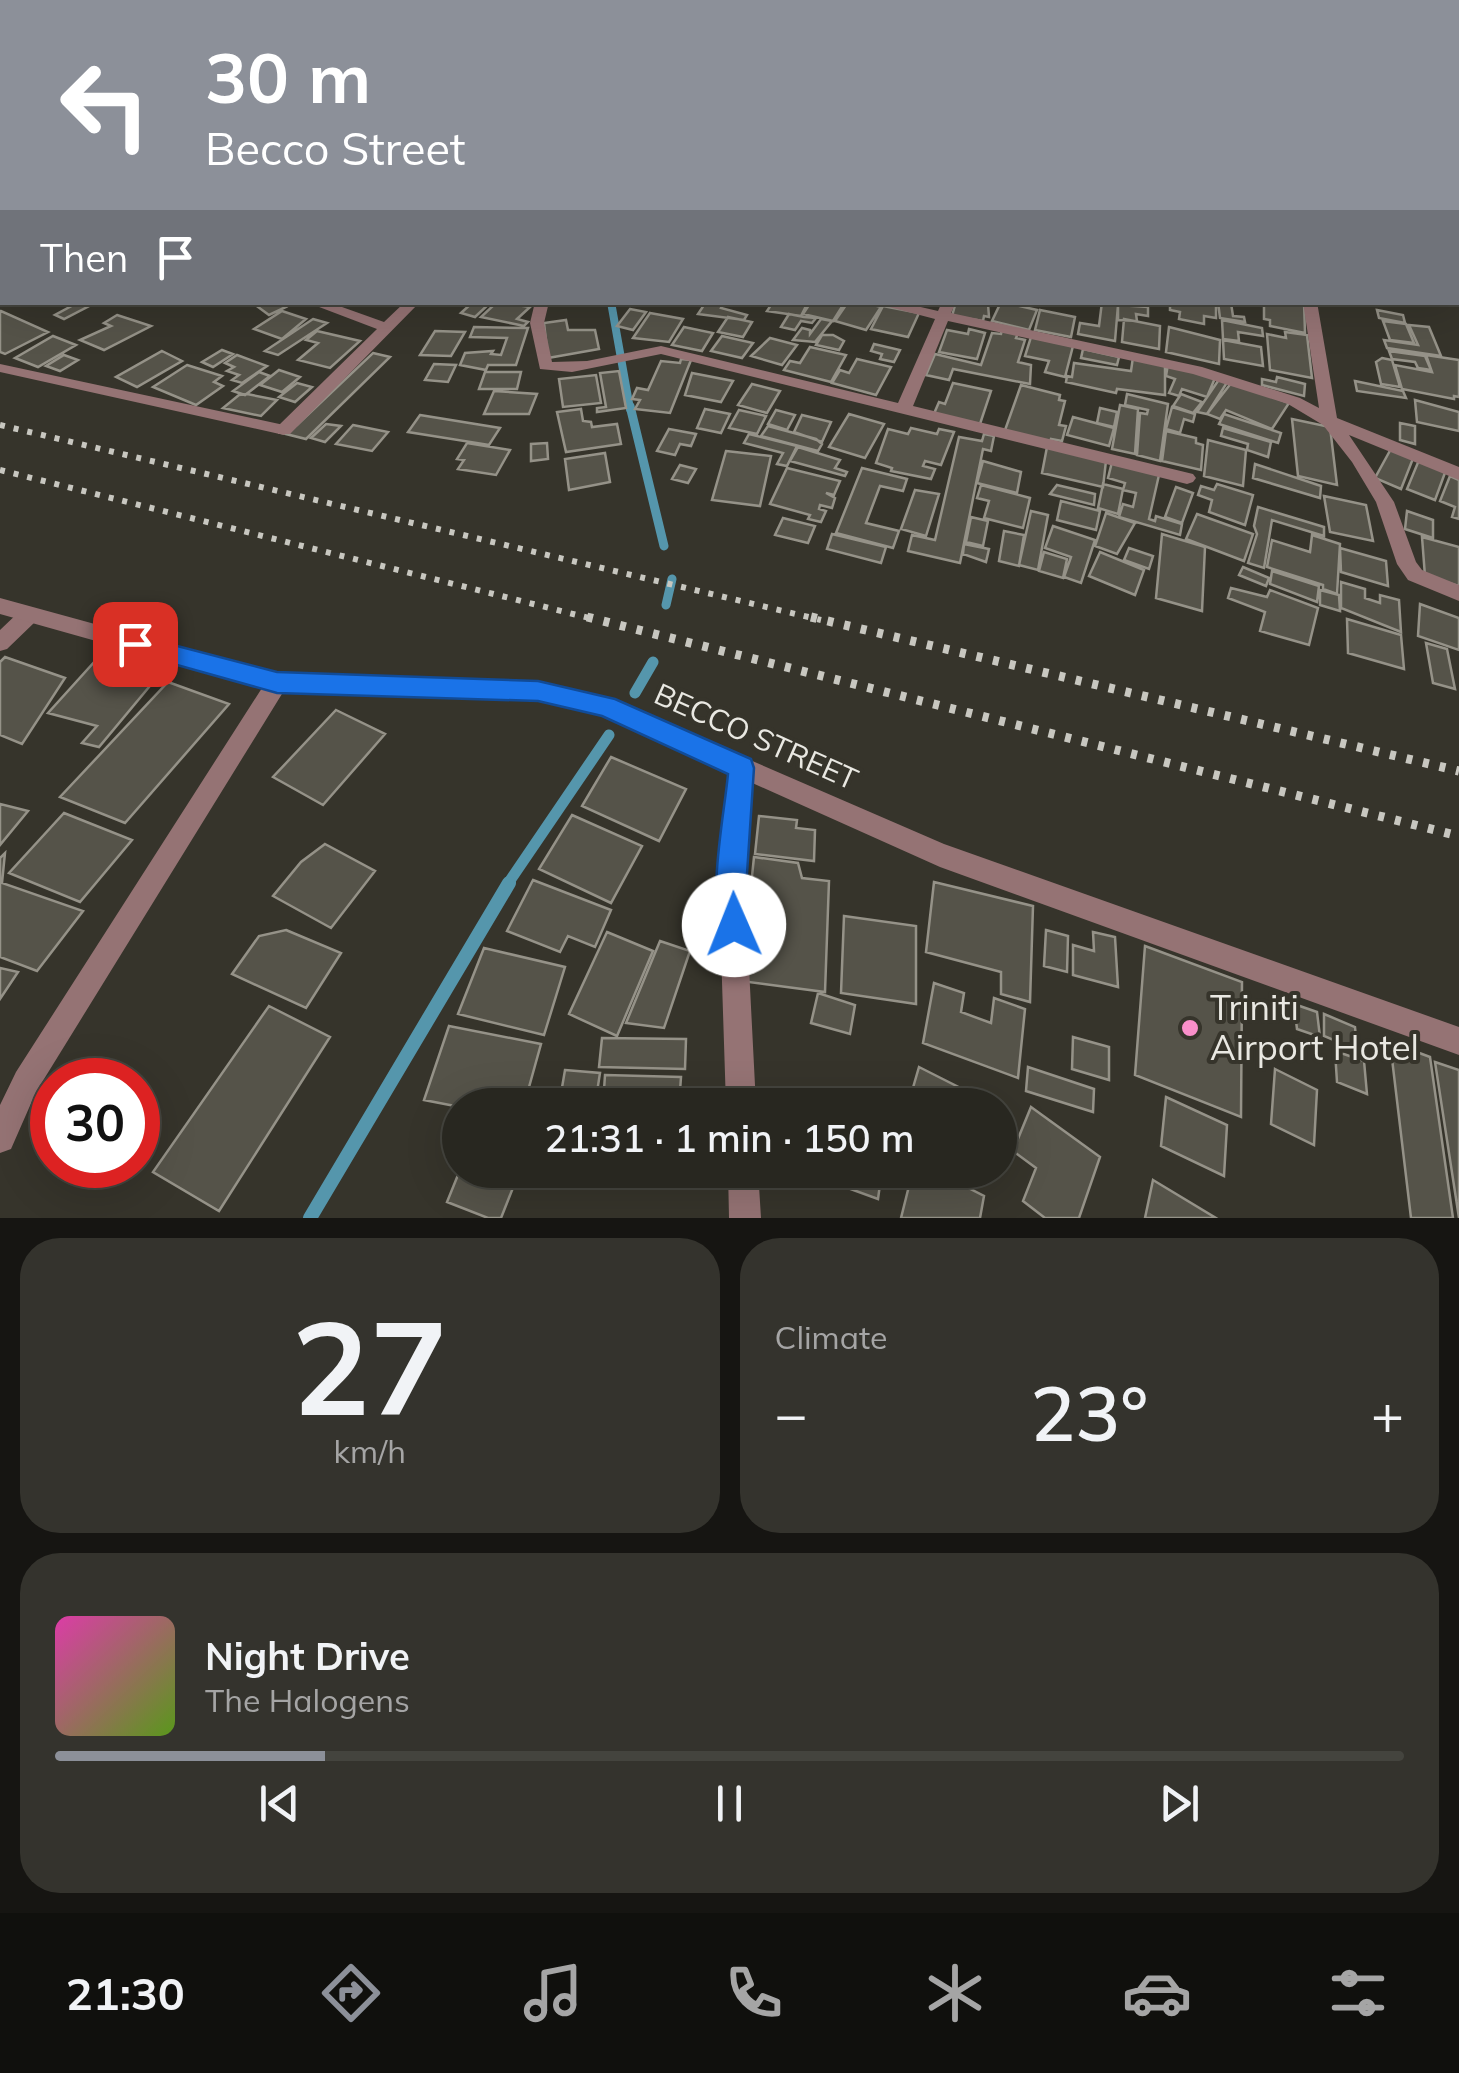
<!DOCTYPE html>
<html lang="en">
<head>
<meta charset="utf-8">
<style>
	:root { --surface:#282720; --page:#34332d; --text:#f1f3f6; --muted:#a5a5a5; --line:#44443e; --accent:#8c9099 }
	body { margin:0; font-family:Mulish,sans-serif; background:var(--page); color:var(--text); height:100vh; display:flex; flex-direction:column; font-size:38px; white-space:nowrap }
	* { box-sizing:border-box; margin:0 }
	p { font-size:32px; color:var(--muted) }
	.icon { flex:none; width:55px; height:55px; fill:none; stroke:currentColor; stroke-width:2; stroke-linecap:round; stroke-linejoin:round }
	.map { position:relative; height:1218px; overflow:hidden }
	.details { display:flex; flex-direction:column; gap:20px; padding:20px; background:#161512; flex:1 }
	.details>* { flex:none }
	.banner { position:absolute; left:0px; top:0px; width:1460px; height:305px; box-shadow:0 10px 40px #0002,0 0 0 2px var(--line); background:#8c9099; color:#fff; overflow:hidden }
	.speed { position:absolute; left:30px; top:1058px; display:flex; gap:20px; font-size:50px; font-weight:700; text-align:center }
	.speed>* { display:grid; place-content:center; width:130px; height:130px; border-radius:50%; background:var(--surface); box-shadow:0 10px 40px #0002,0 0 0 2px var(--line); line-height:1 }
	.speed .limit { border:15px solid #d22; background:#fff; color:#111 }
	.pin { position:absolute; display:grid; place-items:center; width:85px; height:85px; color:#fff; margin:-42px; border-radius:20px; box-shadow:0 5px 15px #0006 }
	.me { position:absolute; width:110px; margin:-55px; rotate:359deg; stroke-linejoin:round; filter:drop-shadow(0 0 8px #0008) }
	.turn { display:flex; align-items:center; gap:35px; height:210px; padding:0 40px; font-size:45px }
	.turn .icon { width:130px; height:130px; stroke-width:2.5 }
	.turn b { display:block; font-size:70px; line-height:85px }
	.then { display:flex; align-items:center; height:95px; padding:0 40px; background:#0003; gap:20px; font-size:38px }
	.big { font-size:75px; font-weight:600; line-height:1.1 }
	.details .widget { flex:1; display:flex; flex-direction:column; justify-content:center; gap:15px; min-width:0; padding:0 35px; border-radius:40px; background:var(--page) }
	.details .dial { align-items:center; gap:0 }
	.dial b { font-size:130px; line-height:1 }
	.song { display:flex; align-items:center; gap:30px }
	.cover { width:120px; height:120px; border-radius:15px; background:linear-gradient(135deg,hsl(320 70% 55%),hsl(90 70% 35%)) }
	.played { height:10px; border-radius:5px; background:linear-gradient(90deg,var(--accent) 20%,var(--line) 20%) }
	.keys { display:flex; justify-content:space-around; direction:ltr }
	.heat { display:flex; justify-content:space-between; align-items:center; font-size:55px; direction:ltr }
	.details .tiles { flex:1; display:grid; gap:20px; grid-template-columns:1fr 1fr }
	.widget:last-child { grid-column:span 2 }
	.trip { position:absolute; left:442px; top:1088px; width:575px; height:100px; border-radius:50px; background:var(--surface); box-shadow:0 10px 40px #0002,0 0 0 2px var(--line); font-weight:600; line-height:100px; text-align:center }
	.menu { display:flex; height:160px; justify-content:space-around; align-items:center; background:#10100d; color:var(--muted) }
	.menu .icon { width:70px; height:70px }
	.menu .selected { color:var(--accent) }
	.menu b { font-size:45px; color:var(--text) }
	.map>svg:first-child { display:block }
	.built { fill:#413d2e }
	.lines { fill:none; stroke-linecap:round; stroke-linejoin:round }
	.stream-far3 { stroke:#5596ac; stroke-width:8 }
	.stream-far2 { stroke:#5596ac; stroke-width:9 }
	.stream-far1 { stroke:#5596ac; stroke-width:11 }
	.stream { stroke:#5596ac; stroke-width:14 }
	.building { fill:#555349; stroke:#959288; stroke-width:2.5 }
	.path { stroke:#7e7c75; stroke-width:2.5; stroke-dasharray:2.5 2.5; stroke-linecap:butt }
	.service { fill:#957374; fill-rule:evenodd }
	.minor { fill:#957374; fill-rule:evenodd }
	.tertiary { fill:#957374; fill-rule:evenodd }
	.primary { fill:#f6b0b3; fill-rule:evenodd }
	.trunk { stroke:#f8c4c6; stroke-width:28 }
	.rail-far1 { stroke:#c8c7c0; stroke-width:6; stroke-dasharray:5 9; stroke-linecap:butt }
	.rail { stroke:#c8c7c0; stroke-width:9; stroke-dasharray:6 11; stroke-linecap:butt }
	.route { fill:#1a73e8; stroke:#114b97; stroke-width:2.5 }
	.poi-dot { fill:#f98fc9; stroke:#36342b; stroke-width:4 }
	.labels { text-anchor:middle; stroke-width:8; stroke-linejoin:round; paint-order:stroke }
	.street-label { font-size:30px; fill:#e9e8e2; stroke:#36342b }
	.near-poi-label { font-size:35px; fill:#e9e8e2; stroke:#36342b; text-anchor:start }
</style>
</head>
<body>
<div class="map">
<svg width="1459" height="1218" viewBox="0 0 1459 1218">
	<rect width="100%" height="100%" fill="#36342b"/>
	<path class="built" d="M172,0H1459V231L1458,2H157Z"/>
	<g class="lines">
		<path class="stream-far3" d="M611,302L630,409"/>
		<path class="stream-far2" d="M630,406L664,546
			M666,605L672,579"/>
		<path class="stream-far1" d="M635,693L653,662
			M507,885L609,735"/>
		<path class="stream" d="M310,1218L509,883"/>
	</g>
	<path class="building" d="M79,302L95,303L64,319L55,315Z
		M280,302L286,307L269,315L254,304Z
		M473,302H491L475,317L461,313Z
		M497,302L530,307L517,319L528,322L524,326L481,317Z
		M706,302L723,304L721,308L747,315L744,320L698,314Z
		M773,302H808L801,316L767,311Z
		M811,302H845L833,321L803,314Z
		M848,302H862L881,307L866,330L835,321Z
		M956,302L988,304L989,317L984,316L983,321L952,316Z
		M1001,302L1037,310L1029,330L992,321Z
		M1102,302L1118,305L1115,341L1078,334L1080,323L1099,326Z
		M1170,302H1216V318L1204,316V324L1179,319L1180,312L1170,310Z
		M1218,302L1231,303L1233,316L1244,317L1245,322L1220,318Z
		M1264,302H1304L1305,333L1270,326V320L1264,319Z
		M1118,305L1148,307V316L1136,314L1137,321L1118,320Z
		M883,306L919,313L908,337L871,329Z
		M630,309L646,312L633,330L617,326Z
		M1040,310L1075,317L1071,337L1035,330Z
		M1377,310L1403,315L1405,323L1379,318Z
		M282,311L306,319L282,339L254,329Z
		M0,312L1,311L48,332L5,354L0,352Z
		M650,313L683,319L669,342L633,338Z
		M789,314L804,317L816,318L812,323L801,321L795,330L781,327Z
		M117,315L151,326L104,350L80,340L111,326L104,323Z
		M728,317L752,322L743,337L718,332Z
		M313,319L327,323L278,355L265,351Z
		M821,319L832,321L815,342L793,340L802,328L810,330V334Z
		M1124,319L1160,326L1159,349L1122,342Z
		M566,320L568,330H595L599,349L548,358L544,323Z
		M1222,320L1262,328L1263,336L1238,332L1239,341L1223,339Z
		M1383,321L1406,324L1414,343L1390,340Z
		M1409,325L1429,327L1441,356L1387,348L1384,340L1418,345Z
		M474,327L528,328L516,365H488L486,370L460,365L465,353L493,351L491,354L501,355L507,338L470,337Z
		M684,327L713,333L702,351L672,345Z
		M1169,327L1220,340L1219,364L1166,352Z
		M969,329L985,333L977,359L939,352L947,330L968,334Z
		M1002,330L1018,333L1016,338L1025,340L1018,362L1031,365L1030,384L953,369L949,380L926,375L935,354L981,365L992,333L1001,334Z
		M317,331L360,341L330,368L298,360L318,343L306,340Z
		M435,331L465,332L451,356L420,355Z
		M1285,332L1307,335L1312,378L1270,370L1267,334L1286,338Z
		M822,335H833L844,341L839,350L816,345Z
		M53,336L76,345L38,367L15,358Z
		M722,336L753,343L742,358L711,351Z
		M1031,337L1073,346L1065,377L1045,372L1049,361L1025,356Z
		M770,338L797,345L782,365L751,356Z
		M1223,340L1261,347L1263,366L1224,359Z
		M874,344L900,350L894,362L880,359L882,354L871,351Z
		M810,347L846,355L831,382L784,370L790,361L800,363Z
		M1083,349L1119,357L1117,365L1081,358Z
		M222,350L233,354L213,367L202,362Z
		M162,351L182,361L137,387L116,377Z
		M1389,351L1425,356L1431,370L1418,368L1415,362L1392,359Z
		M373,353L390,357L306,439L282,433L297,425Z
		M64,355L78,360L60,371L46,366Z
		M237,355L267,366L242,383L232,380L239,375L227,371L234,367L225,363Z
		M1426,355L1459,360V397L1454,396V399L1402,389L1395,365L1432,372Z
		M1133,357L1165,363V395L1117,389L1116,393L1066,382L1067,376L1072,377L1074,363L1131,371Z
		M1382,358L1392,360L1400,387L1381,384L1376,362Z
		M681,359L691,360L670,413L635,409L640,400L632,399L637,388L648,390L661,361L680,363Z
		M857,359L891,367L876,395L832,383L840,370L849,373Z
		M434,364L456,365L448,382L425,380Z
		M1168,364L1215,378L1207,397L1182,389L1179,396L1169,393L1175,379L1166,376Z
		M187,365L222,376L214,382L223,386L196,405L153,387Z
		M279,370L300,377L282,392L260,385Z
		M619,371L626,408L597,412V408L606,407L600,373Z
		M259,372L270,376L245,395L233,391Z
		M485,372H521L517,389H479Z
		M692,373L733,381L721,402L685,395Z
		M596,375L601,403L563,407L559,379Z
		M1277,377L1305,384L1304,396L1262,385V379L1276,382Z
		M1220,378L1228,381L1207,414L1197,412Z
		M1355,381L1403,391L1406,398L1357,391Z
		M1232,382L1289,403L1272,429L1226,410L1220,419L1207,414Z
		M297,383L312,387L295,402L279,397Z
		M953,383L991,391L979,427L933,416L939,402L945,404Z
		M752,384L780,391L767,413L738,405Z
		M1021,385L1060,395L1059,400L1065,401L1059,425L1066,426L1062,441L1051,439L1049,445L1004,433Z
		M494,391L537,394L529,414H484Z
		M247,394L277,400L261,416L223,408L239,395Z
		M1127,394L1168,404L1160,461L1137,455L1140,413L1147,414L1148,410L1125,405Z
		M1181,394L1202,402L1193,413L1173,406Z
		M1415,400L1459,412V431L1417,422Z
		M1120,405L1138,409L1135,454L1112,449Z
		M1172,407L1195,414L1193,422L1184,419L1180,433L1166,429Z
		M1100,408L1117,412L1114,427L1097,423Z
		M581,409L583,421L591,422L592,427L617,424L621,444L566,452L557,412Z
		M705,409L730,414L721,433L697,428Z
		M739,410L766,416L757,434L729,428Z
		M776,410L795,415L787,430L768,424Z
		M849,414L884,424L865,458L829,447Z
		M1224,414L1281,433L1278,443L1219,424Z
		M420,415L500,428L489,445L408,432Z
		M802,415L831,422L822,442L794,432Z
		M1073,417L1114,428L1109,446L1067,435Z
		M1292,419L1330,427L1337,485L1298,476Z
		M1400,423L1415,426V444L1400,440Z
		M326,424L341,426L325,442L311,438Z
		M353,425L388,432L372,451L336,444Z
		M768,426L816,439L822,444L818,451L761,436Z
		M911,428L937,434L939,429L954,432L941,465L925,461L923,466L935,469L931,479L891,471L892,468L876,463L888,429L908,434Z
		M1223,428L1271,442L1268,457L1247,450L1248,444L1221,436Z
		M669,429L696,434L691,446L680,444L675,455L657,451Z
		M1166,431L1196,438V443L1203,445L1201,470L1162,461Z
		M749,434L797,446L787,466L777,464L783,453L744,443Z
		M984,434L994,436L991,451L983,449L960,563L908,551L912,535L935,540L959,437L982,441Z
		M1208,440L1246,450L1243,486L1204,476Z
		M467,443L510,450L496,475L458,469L464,460L457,459Z
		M547,443L548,459L531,461V444Z
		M798,447L840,460L835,468L847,472L845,476L790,461Z
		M1047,447L1106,461L1103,487L1042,473Z
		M1392,447L1414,456L1401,489L1375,478Z
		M726,451L771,456L760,506L712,500Z
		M605,453L610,482L569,490L565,459Z
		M1419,460L1446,470L1435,500L1407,489Z
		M983,461L1021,472L1017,493L977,483Z
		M1112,462L1159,475L1149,519L1155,521L1156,516L1182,524L1180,535L1119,517L1123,504L1133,507L1136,493L1123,490L1125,483L1108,478Z
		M1255,464L1321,486L1320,498L1253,478Z
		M680,465L696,469L688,483L672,479Z
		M787,468L840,481L834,495L826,493L835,498L832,508L820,505L819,509L826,511L821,522L808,519L810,515L770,504Z
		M862,468L907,479L903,491L880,486L866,523L899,531L893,548L836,533Z
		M1450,476L1459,480V519L1452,517L1455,507L1440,501Z
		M1103,484L1123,489L1118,514L1098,508Z
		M1217,484L1253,495L1245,525L1209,512L1212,500L1198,495L1201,486L1214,490Z
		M981,485L1030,498L1023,528L984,518L989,501L977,498Z
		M1057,485L1095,494L1094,505L1050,494Z
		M1176,487L1193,493L1182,523L1165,517Z
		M915,490L939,494L926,536L901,529Z
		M1324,496L1366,505L1373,541L1330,532Z
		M1061,501L1100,511L1096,530L1057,520Z
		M1258,507L1324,527V536L1272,520L1264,568L1248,563L1257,534L1254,526Z
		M1031,511L1048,515L1038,570L1019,565Z
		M1407,511L1433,520V538L1405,529Z
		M1106,513L1135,523L1117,554L1095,546Z
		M1197,514L1253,534L1244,561L1186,539Z
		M971,517L988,521L983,546L966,542Z
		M783,518L815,526L808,543L775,535Z
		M1053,526L1095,540L1081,583L1064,577L1071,557L1045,548Z
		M1004,531L1024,535L1019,566L999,561Z
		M832,534L886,547L881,563L827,549Z
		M1162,534L1205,547L1202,611L1156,598Z
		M1312,535L1340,544L1337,594L1323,589V585L1267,567L1272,540L1310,552Z
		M1422,537L1459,547V586L1425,576Z
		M964,544L989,549L986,562L963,554Z
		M1129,548L1153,556L1149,569L1124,560Z
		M1340,548L1386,561L1388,586L1341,572Z
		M1044,552L1067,559L1063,578L1039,571Z
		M1100,552L1144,570L1135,595L1089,576Z
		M1243,567L1269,578L1266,586L1239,575Z
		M1272,571L1319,586L1317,602L1270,584Z
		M1341,582L1365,589V598L1380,603V595L1399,600L1401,632L1341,608Z
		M1231,588L1267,597L1270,590L1318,608L1309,645L1260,631L1265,612L1228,598Z
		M1320,590L1339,595L1340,611L1320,605Z
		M1420,604L1459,618V650L1418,636Z
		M1347,619L1401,635L1404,669L1348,653Z
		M1426,643L1447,649L1455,689L1433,683Z
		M5,657L65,678L22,744L0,735V662Z
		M97,659L159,675L99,747L82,743L97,726L48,713Z
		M168,682L229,704L125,823L60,797Z
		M336,710L385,734L323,805L273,777Z
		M611,757L686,789L659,841L582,806Z
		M0,804L28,811L0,845Z
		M64,813L132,840L80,902L9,873Z
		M572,815L642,846L611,903L539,869Z
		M759,816L797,820L796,828L815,830L814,861L755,854Z
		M325,844L375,871L331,928L273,896L301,862Z
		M5,853L2,883L83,911L37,971L0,957V858Z
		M754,857L798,863L802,878L829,881L825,992L741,981Z
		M533,880L611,910L595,947L568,936L560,952L507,931Z
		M934,882L1033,906L1030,1002L1001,994V972L926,952Z
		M844,916L916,926V1004L841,993Z
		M286,930L341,953L306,1008L232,974L259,936Z
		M1046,930L1068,936L1067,972L1044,966Z
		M607,932L653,951L617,1036L569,1014Z
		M1093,932L1115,937L1118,987L1073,975V945L1094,951Z
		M660,941L690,951L664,1028L626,1023Z
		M1145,946L1242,982L1241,1117L1135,1075Z
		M484,948L565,967L544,1035L458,1014Z
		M0,968L18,972L0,999Z
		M934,983L964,993L961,1012L991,1023L994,998L1025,1009L1018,1078L923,1043Z
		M818,993L855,1005L850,1034L811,1023Z
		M1294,1004L1317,1012L1320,1037L1297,1029Z
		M269,1006L330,1037L219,1211L153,1172Z
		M1324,1014L1355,1027L1357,1050L1324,1036Z
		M449,1026L541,1044L524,1105L460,1107L424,1100Z
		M1073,1037L1109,1047V1080L1072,1069Z
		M602,1038L686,1039L685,1069L599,1067Z
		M1390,1042L1430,1057L1453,1218H1411Z
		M1335,1051L1364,1061L1367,1094L1337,1082Z
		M1435,1062L1459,1070V1218Z
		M919,1067L986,1101L985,1105H908Z
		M1028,1067L1094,1089L1093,1112L1026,1091Z
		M1275,1069L1317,1090L1314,1145L1271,1124Z
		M565,1070L600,1073L595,1105H559Z
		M605,1075L681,1077L679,1105H603Z
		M847,1091L889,1105H845Z
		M1166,1097L1227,1125L1224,1176L1161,1146Z
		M1031,1107L1100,1157L1079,1218H1045L1023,1201L1036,1168L1013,1151Z
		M460,1170H520L501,1218H488L447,1202Z
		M599,1170H674V1179L599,1174Z
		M833,1170H882L878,1199L831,1182Z
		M913,1170H933L984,1196L980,1218H901Z
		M1153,1180L1216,1218H1145Z"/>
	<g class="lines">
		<path class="path" d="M96,2L113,0"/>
		<path class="service" d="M1200,0H1208L1209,2H1202Z
			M1458,123H1459V131L1458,130Z
			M1458,183H1459V190H1458Z
			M0,364L284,425L291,430L284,435L0,372Z"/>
		<path class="minor" d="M0,62L2,63V69L0,68Z
			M2,203V211L0,212V204Z
			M306,302H328L384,322L405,302H420L290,434H278V426L377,329Z
			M535,302H549L544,323L552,362L587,361L661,346L898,403L935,319L870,302H899L938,311L942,302H956L951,313L1202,367L1300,398L1319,408L1303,302H1317L1337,418L1459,467V480L1349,435L1394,502L1416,562L1422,570L1459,585V601L1408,580L1397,564L1376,502L1352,462L1323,425L1288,404L1193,374L948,321L913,406L1193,474L1196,478L1193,482L1187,484L661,354L572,372L540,369L530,323Z
			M28,608L35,610L38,616L35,622L7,649L0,651V630L21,610Z
			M277,674L285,677L288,683L285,689L36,1092L11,1149L0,1153V1105L16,1072L269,677Z
			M741,758L749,761L753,768L745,889L756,1105H726L719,889L729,768L733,761Z
			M728,1170H758L761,1218H729Z"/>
		<path class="tertiary" d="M0,598L277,674L538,682L607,698L944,844L1459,1027V1055L940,867L603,716L538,700L277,692L0,614Z"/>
		<path class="primary" d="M0,43H2V50H0Z
			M1458,262H1459V273H1458Z"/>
		<path class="trunk" d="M51,2L62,0
			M0,3L30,0
			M2,22V28"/>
		<path class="rail-far1" d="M0,425L821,620
			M0,470L597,620"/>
		<path class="rail" d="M587,617L1459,836
			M811,617L1459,771"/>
	</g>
	<path class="route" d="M135,635L277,672L538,681L615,699L751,759L754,768L746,889L748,925L744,936L734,940L723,936C707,896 724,817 728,774L602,716L538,701L277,693L127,651L123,644L127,638Z"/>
	<circle class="poi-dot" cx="1190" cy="1028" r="10"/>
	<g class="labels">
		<g class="street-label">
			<text transform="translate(756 737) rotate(24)" y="10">BECCO STREET</text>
		</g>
		<g class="near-poi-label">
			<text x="1210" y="1020">Triniti<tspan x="1210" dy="40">Airport Hotel</tspan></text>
		</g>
	</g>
</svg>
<div class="speed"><div class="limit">30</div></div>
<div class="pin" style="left:135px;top:644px;background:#d93025"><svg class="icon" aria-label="arrive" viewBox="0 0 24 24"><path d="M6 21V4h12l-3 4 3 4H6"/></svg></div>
<svg class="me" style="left:734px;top:925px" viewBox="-20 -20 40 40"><circle r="19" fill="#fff"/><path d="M0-13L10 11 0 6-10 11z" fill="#1a73e8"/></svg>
<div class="trip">21:31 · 1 min · 150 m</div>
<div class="banner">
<div class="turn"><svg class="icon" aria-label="left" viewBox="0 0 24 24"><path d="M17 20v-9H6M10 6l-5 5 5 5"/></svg><div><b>30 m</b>Becco Street</div></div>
<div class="then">Then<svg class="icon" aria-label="arrive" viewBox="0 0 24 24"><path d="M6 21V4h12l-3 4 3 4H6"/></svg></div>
</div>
</div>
<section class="details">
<div class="tiles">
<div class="widget dial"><b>27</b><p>km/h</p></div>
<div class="widget"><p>Climate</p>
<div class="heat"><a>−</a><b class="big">23°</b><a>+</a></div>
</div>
<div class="widget">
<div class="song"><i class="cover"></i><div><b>Night Drive</b><p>The Halogens</p></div></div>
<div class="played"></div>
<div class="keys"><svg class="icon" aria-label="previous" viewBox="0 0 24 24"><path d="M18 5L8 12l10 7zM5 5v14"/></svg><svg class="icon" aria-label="pause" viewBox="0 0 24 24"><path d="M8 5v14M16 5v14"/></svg><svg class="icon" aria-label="next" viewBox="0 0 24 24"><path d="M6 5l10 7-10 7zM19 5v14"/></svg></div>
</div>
</div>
</section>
<nav class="menu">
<b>21:30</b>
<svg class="icon selected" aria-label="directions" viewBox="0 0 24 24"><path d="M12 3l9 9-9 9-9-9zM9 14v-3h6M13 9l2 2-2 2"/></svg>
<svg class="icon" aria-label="music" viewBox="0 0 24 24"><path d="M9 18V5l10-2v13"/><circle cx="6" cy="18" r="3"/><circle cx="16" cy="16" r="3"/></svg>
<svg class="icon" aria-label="phone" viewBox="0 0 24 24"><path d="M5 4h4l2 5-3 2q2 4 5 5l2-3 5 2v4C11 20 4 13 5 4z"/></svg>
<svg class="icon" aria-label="climate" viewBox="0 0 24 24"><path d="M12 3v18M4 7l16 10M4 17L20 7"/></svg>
<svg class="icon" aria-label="car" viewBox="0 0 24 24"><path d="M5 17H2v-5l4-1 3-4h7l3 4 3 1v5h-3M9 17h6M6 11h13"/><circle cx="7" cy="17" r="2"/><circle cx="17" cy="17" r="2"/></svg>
<svg class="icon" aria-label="filters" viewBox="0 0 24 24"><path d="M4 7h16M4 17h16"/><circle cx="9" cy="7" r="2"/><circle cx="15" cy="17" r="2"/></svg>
</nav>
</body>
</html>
